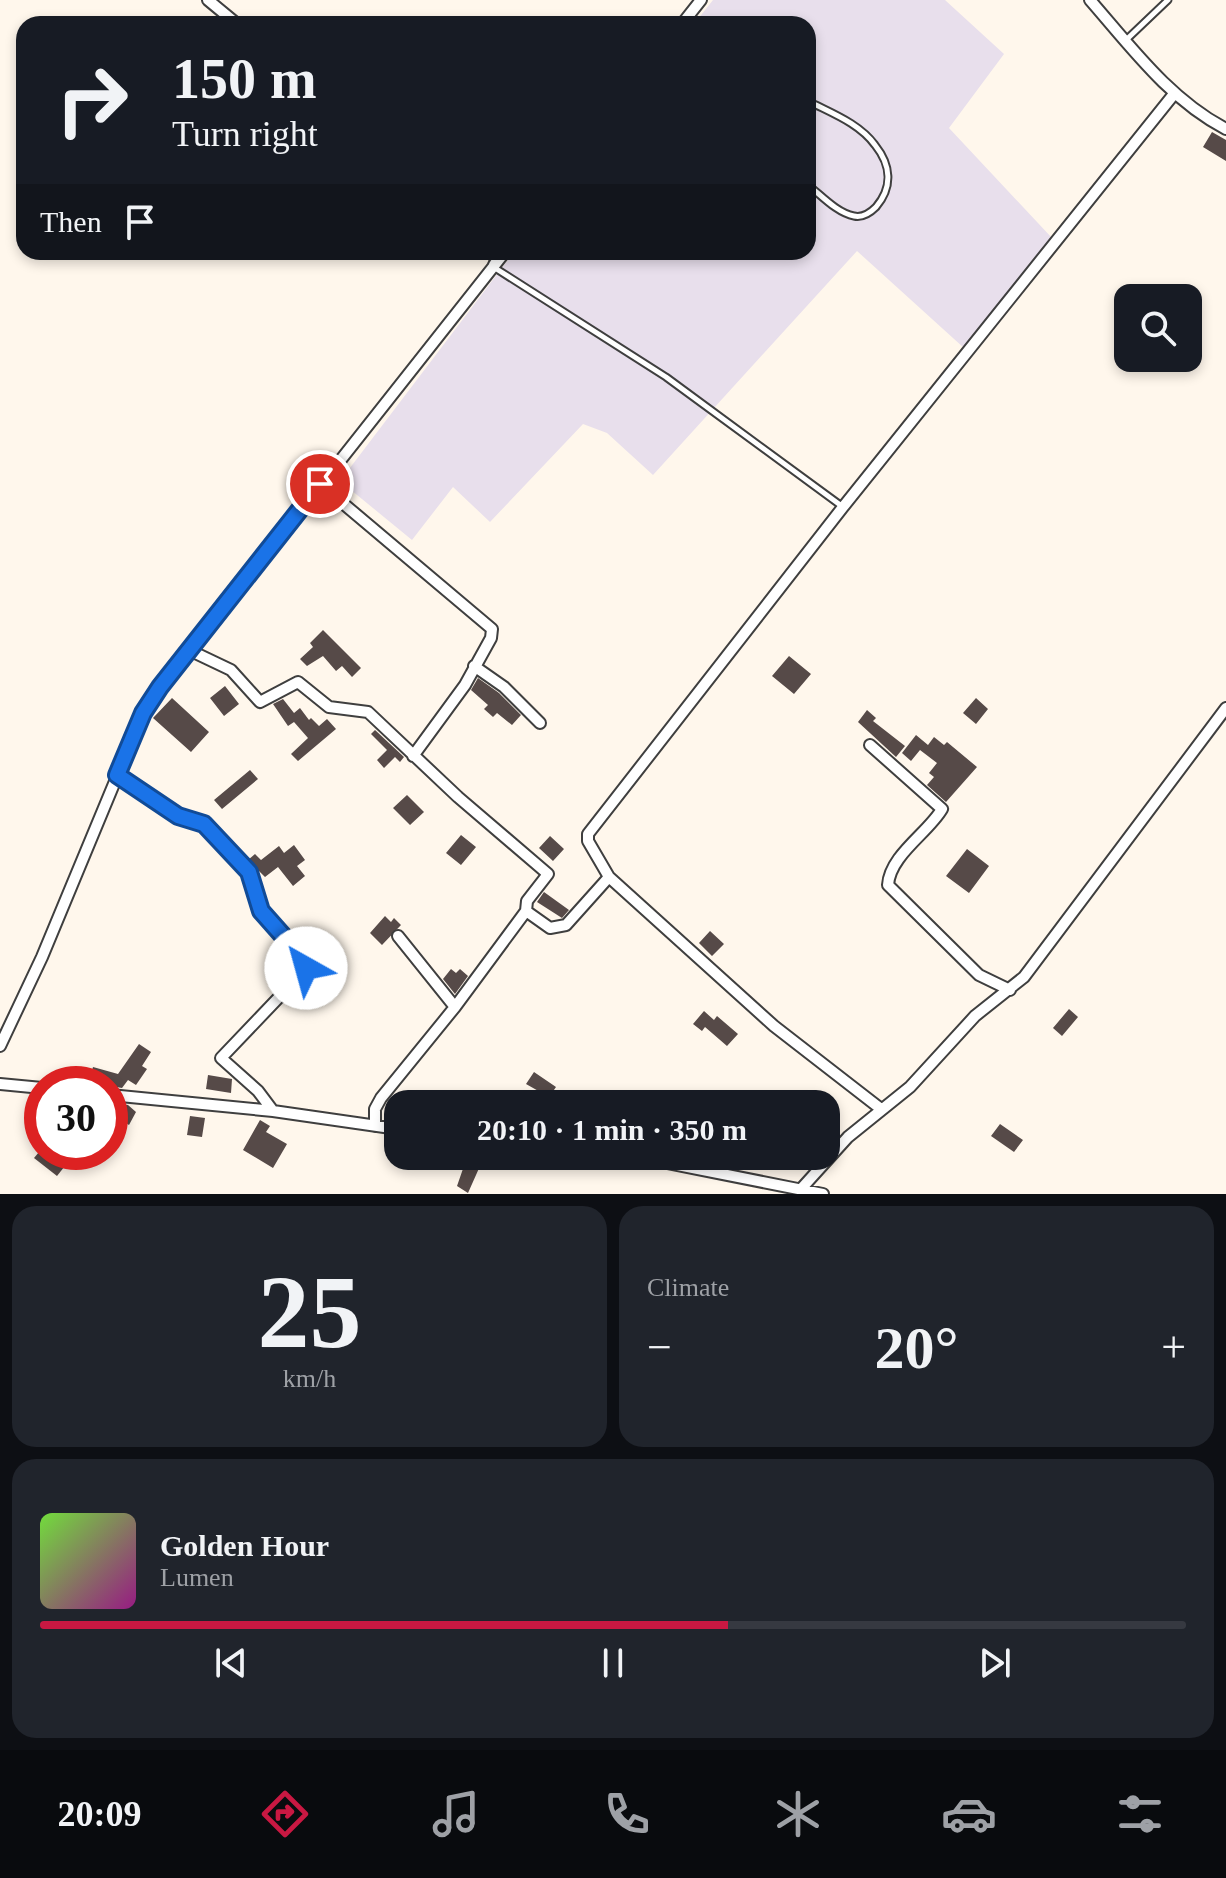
<!DOCTYPE html>
<html lang="en">
<head>
<meta charset="utf-8">
<style>
	:root { --surface:#171b24; --page:#20242c; --text:#f1f3f6; --muted:#9ea1a6; --line:#363941; --accent:#c91842 }
	body { margin:0; font-family:Georgia,serif; background:var(--page); color:var(--text); height:100vh; display:flex; flex-direction:column; font-size:30px; white-space:nowrap }
	* { box-sizing:border-box; margin:0 }
	p { font-size:26px; color:var(--muted) }
	.icon { flex:none; width:44px; height:44px; fill:none; stroke:currentColor; stroke-width:2; stroke-linecap:round; stroke-linejoin:round }
	.map { position:relative; height:1194px; overflow:hidden }
	.panel { display:flex; flex-direction:column; gap:12px; padding:12px; background:#0d0f14; flex:1 }
	.panel>* { flex:none }
	.hud { position:absolute; left:16px; top:16px; width:800px; height:244px; border-radius:24px; box-shadow:0 4px 12px #0003; background:#171b24; color:var(--text); overflow:hidden }
	.tools { position:absolute; left:1114px; top:284px; display:grid; gap:16px }
	.tools a { display:grid; place-items:center; width:88px; height:88px; border-radius:16px; background:var(--surface); box-shadow:0 4px 12px #0003; font-size:40px }
	.speed { position:absolute; left:24px; top:1066px; display:flex; gap:16px; font-size:40px; font-weight:700; text-align:center }
	.speed>* { display:grid; place-content:center; width:104px; height:104px; border-radius:50%; background:var(--surface); box-shadow:0 4px 12px #0003; line-height:1 }
	.speed .limit { border:12px solid #d22; background:#fff; color:#111 }
	.pin { position:absolute; display:grid; place-items:center; width:68px; height:68px; color:#fff; margin:-34px; border:4px solid #fff; border-radius:50%; box-shadow:0 2px 8px #0007 }
	.me { position:absolute; width:88px; margin:-44px; rotate:322deg; stroke-linejoin:round; filter:drop-shadow(0 0 6px #0008) }
	.turn { display:flex; align-items:center; gap:28px; height:168px; padding:0 24px; font-size:36px }
	.turn .icon { width:104px; height:104px; stroke-width:2.5 }
	.turn b { display:block; font-size:56px; line-height:68px }
	.then { display:flex; align-items:center; height:76px; padding:0 24px; background:#0003; gap:16px; font-size:30px }
	.big { font-size:60px; font-weight:800; line-height:1.1 }
	.panel .widget { flex:1; display:flex; flex-direction:column; justify-content:center; gap:12px; min-width:0; padding:0 28px; border-radius:24px; background:var(--page) }
	.panel .dial { align-items:center; gap:0 }
	.dial b { font-size:104px; line-height:1 }
	.song { display:flex; align-items:center; gap:24px }
	.cover { width:96px; height:96px; border-radius:12px; background:linear-gradient(135deg,hsl(100 70% 55%),hsl(310 70% 35%)) }
	.played { height:8px; border-radius:4px; background:linear-gradient(90deg,var(--accent) 60%,var(--line) 60%) }
	.keys { display:flex; justify-content:space-around; direction:ltr }
	.heat { display:flex; justify-content:space-between; align-items:center; font-size:44px; direction:ltr }
	.panel .tiles { flex:1; display:grid; gap:12px; grid-template-columns:1fr 1fr }
	.widget:last-child { grid-column:span 2 }
	.trip { position:absolute; left:384px; top:1090px; width:456px; height:80px; border-radius:24px; background:var(--surface); box-shadow:0 4px 12px #0003; font-weight:800; line-height:80px; text-align:center }
	.tabs { display:flex; height:128px; justify-content:space-around; align-items:center; background:#090b0e; color:var(--muted) }
	.tabs .icon { width:56px; height:56px }
	.tabs .current { color:var(--accent) }
	.tabs b { font-size:36px; color:var(--text) }
	.map>svg:first-child { display:block }
	.industrial { fill:#e8dfec }
	.building { fill:#564a48 }
	.lines { fill:none; stroke-linecap:round; stroke-linejoin:round }
	.service-casing { stroke:#3f3f3f; stroke-width:9 }
	.minor-casing { stroke:#3f3f3f; stroke-width:14 }
	.service { stroke:#fff; stroke-width:5 }
	.minor { stroke:#fff; stroke-width:10 }
	.route-casing { stroke:#114b97; stroke-width:20 }
	.route { stroke:#1a73e8; stroke-width:14 }
</style>
</head>
<body>
<div class="map">
<svg width="1226" height="1194" viewBox="0 0 1226 1194">
	<rect width="100%" height="100%" fill="#fff7ec"/>
	<path class="industrial" d="M713,0H945L1004,54L949,128L1052,238L964,348L857,251L653,475L607,433L583,424L490,522L453,487L412,540L340,481L514,252H808V24H694Z"/>
	<path class="building" d="M1212,132L1226,140V161L1203,147Z
		M323,630L361,668L352,677L342,666L336,671L323,656L307,666L300,659L313,647L310,643Z
		M789,656L811,674L794,694L772,676Z
		M478,678L499,693L521,715L512,725L497,713L493,717L484,709L488,705L471,690Z
		M225,686L239,704L224,716L210,698Z
		M172,698L209,732L191,752L153,718Z
		M976,698L988,709L976,724L963,713Z
		M283,699L294,713L300,708L309,720L311,718L319,726L327,719L336,729L298,761L291,754L308,738L294,722L288,726L273,704Z
		M867,710L876,718L873,721L905,746L896,757L858,722Z
		M375,730L404,757L400,762L395,757L384,768L377,760L387,750L371,734Z
		M916,735L928,745L934,737L944,745L947,742L977,767L946,802L927,785L934,777L929,773L937,763L920,750L911,761L902,753Z
		M250,770L258,779L222,809L214,800Z
		M407,795L424,812L410,825L393,808Z
		M461,835L476,847L461,865L446,853Z
		M550,836L564,849L553,861L539,848Z
		M294,845L305,860L297,866L305,876L293,886L278,867L265,877L248,860L255,854L261,860L279,846L284,853Z
		M967,849L989,866L969,893L946,876Z
		M544,892L569,910L562,918L537,902Z
		M385,916L391,922L394,918L401,925L382,945L370,933Z
		M710,931L724,944L712,956L699,943Z
		M451,969L456,973L460,969L468,976L455,994L443,979Z
		M1069,1009L1078,1017L1062,1036L1053,1028Z
		M704,1011L714,1020L717,1016L738,1034L727,1046L705,1027L702,1031L693,1024Z
		M139,1044L151,1052L142,1066L147,1069L136,1085L128,1080L122,1088L89,1082L93,1067L118,1074Z
		M534,1072L556,1087L549,1097L526,1084Z
		M208,1075L232,1079L231,1093L206,1089Z
		M110,1103L128,1105L136,1112L129,1125L120,1119L110,1137Z
		M190,1116L205,1118L202,1137L187,1135Z
		M260,1120L270,1126L266,1132L287,1144L273,1168L243,1150Z
		M1000,1124L1023,1140L1014,1152L991,1136Z
		M39,1152H76L57,1176L34,1158Z
		M465,1163L480,1166L468,1193L457,1186Z"/>
	<g class="lines">
		<g class="service-casing">
			<path id="service" d="M1126,40L1168,0
				M808,101C831,113 859,123 875,145C891,165 893,187 876,207C870,213 863,218 854,216C837,213 821,195 808,185
				M495,268L666,377L843,507"/>
		</g>
		<g class="minor-casing">
			<path id="minor" d="M208,0L237,24
				M1090,0C1131,47 1170,100 1226,129
				M682,24L701,0
				M489,252L498,259L494,265
				M320,484L492,629L491,638L465,685L413,756
				M189,650L231,670L260,702L298,682L329,707L368,712L458,797L548,874L527,901L526,911
				M474,666L504,687L540,723
				M870,745L942,809C928,833 890,855 888,885L979,975L1010,990
				M117,775L178,816L204,824L249,872L261,911L305,962L304,971L221,1058L258,1091L273,1111
				M398,936L455,1007
				M0,1046L42,957L138,726L151,700L505,252
				M0,1084L42,1088
				M110,1095L273,1111L398,1129
				M881,1109L774,1026L609,877L588,841V834L843,507L1174,94
				M375,1126V1109L381,1098L455,1007L526,911L550,928L566,925L609,877
				M632,1156L823,1194
				M801,1189L848,1137L910,1087L975,1016L1024,977L1226,708"/>
		</g>
		<use href="#service" class="service"/>
		<use href="#minor" class="minor"/>
	</g>
	<g class="lines">
		<g class="route-casing">
			<path id="route" d="M306,968L292,946L261,911L249,872L204,824L178,816L117,775L143,713L160,687L320,484"/>
		</g>
		<use href="#route" class="route"/>
	</g>
</svg>
<div class="tools">
<a><svg class="icon" aria-label="search" viewBox="0 0 24 24"><circle cx="10" cy="10" r="6"/><path d="M15 15l6 6"/></svg></a>
</div>
<div class="speed"><div class="limit">30</div></div>
<div class="pin" style="left:320px;top:484px;background:#d93025"><svg class="icon" aria-label="arrive" viewBox="0 0 24 24"><path d="M6 21V4h12l-3 4 3 4H6"/></svg></div>
<svg class="me" style="left:306px;top:968px" viewBox="-20 -20 40 40"><circle r="19" fill="#fff"/><path d="M0-13L10 11 0 6-10 11z" fill="#1a73e8"/></svg>
<div class="trip">20:10 · 1 min · 350 m</div>
<div class="hud">
<div class="turn"><svg class="icon" aria-label="right" viewBox="0 0 24 24"><path d="M7 20v-9h11M14 6l5 5-5 5"/></svg><div><b>150 m</b>Turn right</div></div>
<div class="then">Then<svg class="icon" aria-label="arrive" viewBox="0 0 24 24"><path d="M6 21V4h12l-3 4 3 4H6"/></svg></div>
</div>
</div>
<section class="panel">
<div class="tiles">
<div class="widget dial"><b>25</b><p>km/h</p></div>
<div class="widget"><p>Climate</p>
<div class="heat"><a>−</a><b class="big">20°</b><a>+</a></div>
</div>
<div class="widget">
<div class="song"><i class="cover"></i><div><b>Golden Hour</b><p>Lumen</p></div></div>
<div class="played"></div>
<div class="keys"><svg class="icon" aria-label="previous" viewBox="0 0 24 24"><path d="M18 5L8 12l10 7zM5 5v14"/></svg><svg class="icon" aria-label="pause" viewBox="0 0 24 24"><path d="M8 5v14M16 5v14"/></svg><svg class="icon" aria-label="next" viewBox="0 0 24 24"><path d="M6 5l10 7-10 7zM19 5v14"/></svg></div>
</div>
</div>
</section>
<nav class="tabs">
<b>20:09</b>
<svg class="icon current" aria-label="directions" viewBox="0 0 24 24"><path d="M12 3l9 9-9 9-9-9zM9 14v-3h6M13 9l2 2-2 2"/></svg>
<svg class="icon" aria-label="music" viewBox="0 0 24 24"><path d="M9 18V5l10-2v13"/><circle cx="6" cy="18" r="3"/><circle cx="16" cy="16" r="3"/></svg>
<svg class="icon" aria-label="phone" viewBox="0 0 24 24"><path d="M5 4h4l2 5-3 2q2 4 5 5l2-3 5 2v4C11 20 4 13 5 4z"/></svg>
<svg class="icon" aria-label="climate" viewBox="0 0 24 24"><path d="M12 3v18M4 7l16 10M4 17L20 7"/></svg>
<svg class="icon" aria-label="car" viewBox="0 0 24 24"><path d="M5 17H2v-5l4-1 3-4h7l3 4 3 1v5h-3M9 17h6M6 11h13"/><circle cx="7" cy="17" r="2"/><circle cx="17" cy="17" r="2"/></svg>
<svg class="icon" aria-label="filters" viewBox="0 0 24 24"><path d="M4 7h16M4 17h16"/><circle cx="9" cy="7" r="2"/><circle cx="15" cy="17" r="2"/></svg>
</nav>
</body>
</html>
